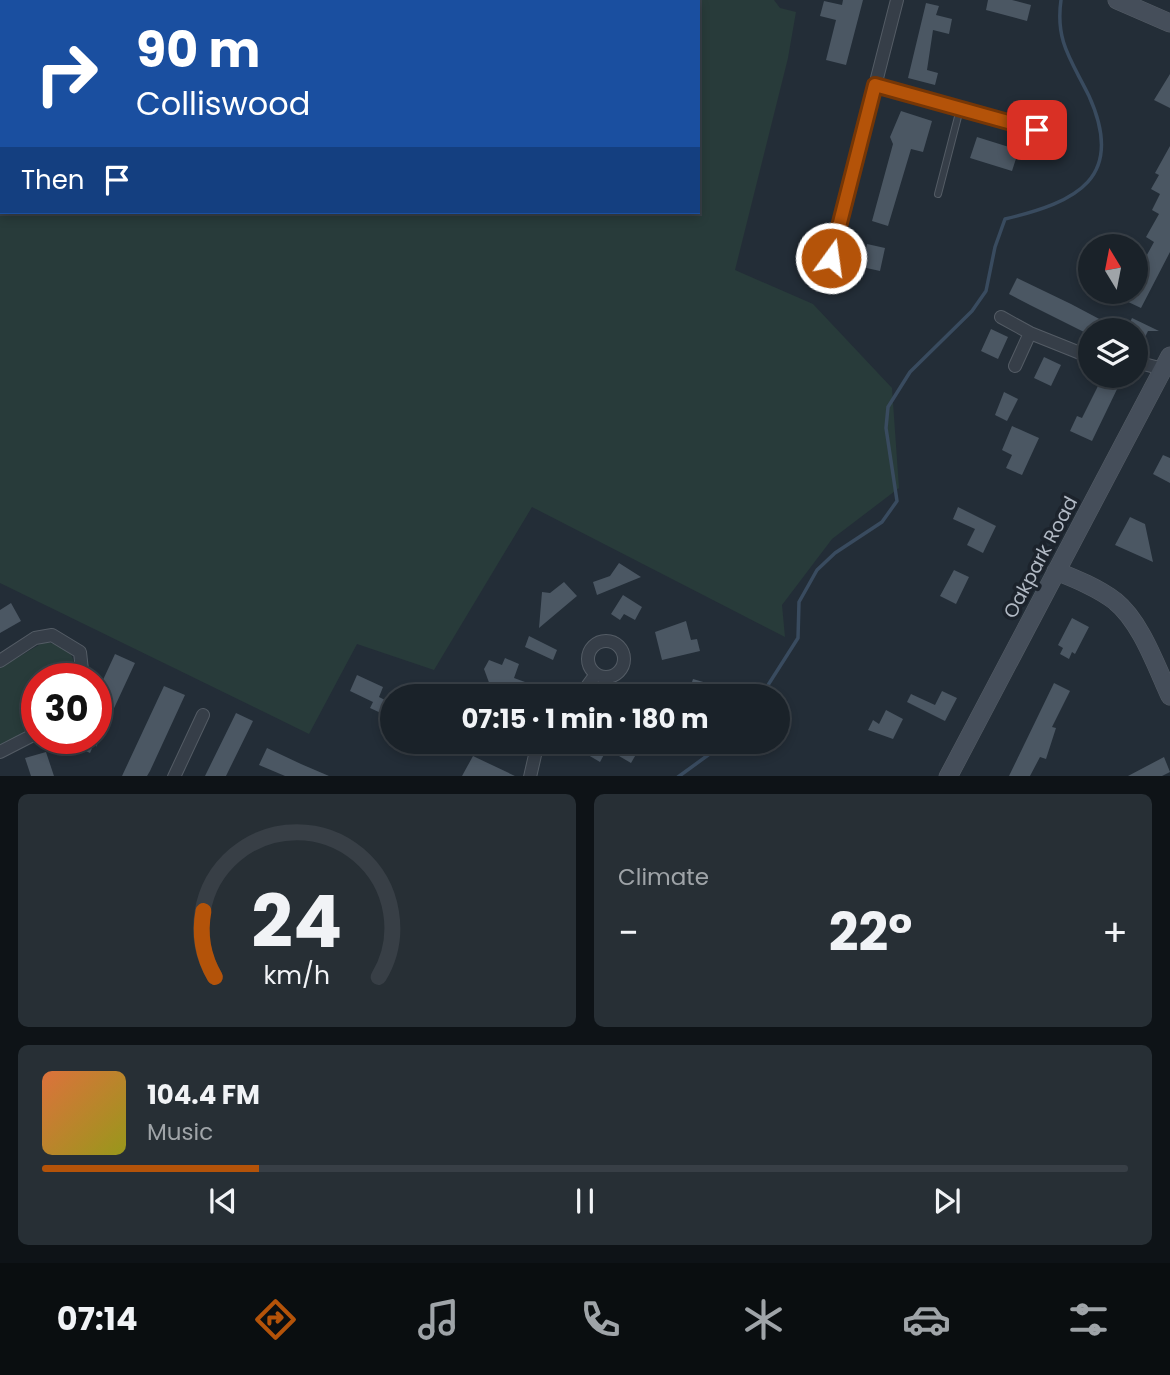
<!DOCTYPE html>
<html lang="en">
<head>
<meta charset="utf-8">
<style>
	:root { --surface:#1a2229; --page:#272f35; --text:#f1f3f6; --muted:#9fa4a8; --line:#383f46; --accent:#b45309 }
	body { margin:0; font-family:Poppins,sans-serif; background:var(--page); color:var(--text); height:100vh; display:flex; flex-direction:column; font-size:26px; white-space:nowrap }
	* { box-sizing:border-box; margin:0 }
	p { font-size:23px; color:var(--muted) }
	.icon { flex:none; width:38px; height:38px; fill:none; stroke:currentColor; stroke-width:2; stroke-linecap:round; stroke-linejoin:round }
	.map { position:relative; height:776px; overflow:hidden }
	.side { display:flex; flex-direction:column; gap:18px; padding:18px; background:#0e1317; flex:1 }
	.side>* { flex:none }
	.guide { position:absolute; left:0px; top:0px; width:700px; height:214px; box-shadow:0 4px 10px #0003,0 0 0 2px var(--line); background:#1a4fa0; color:#fff; overflow:hidden }
	.needle { width:46px; rotate:350deg }
	.tools { position:absolute; left:1078px; top:234px; display:grid; gap:14px }
	.tools a { display:grid; place-items:center; width:70px; height:70px; border-radius:50%; background:var(--surface); box-shadow:0 4px 10px #0003,0 0 0 2px var(--line); font-size:35px }
	.speed { position:absolute; left:21px; top:663px; display:flex; gap:14px; font-size:35px; font-weight:700; text-align:center }
	.speed>* { display:grid; place-content:center; width:91px; height:91px; border-radius:50%; background:var(--surface); box-shadow:0 4px 10px #0003,0 0 0 2px var(--line); line-height:1 }
	.speed .limit { border:10px solid #d22; background:#fff; color:#111 }
	.pin { position:absolute; display:grid; place-items:center; width:60px; height:60px; color:#fff; margin:-30px; border-radius:14px; box-shadow:0 4px 10px #0006 }
	.me { position:absolute; width:77px; margin:-38px; rotate:14deg; stroke-linejoin:round; filter:drop-shadow(0 0 5px #0008) }
	.turn { display:flex; align-items:center; gap:24px; height:147px; padding:0 21px; font-size:32px }
	.turn .icon { width:91px; height:91px; stroke-width:2.5 }
	.turn b { display:block; font-size:49px; line-height:60px }
	.then { display:flex; align-items:center; height:66px; padding:0 21px; background:#0003; gap:14px; font-size:26px }
	.big { font-size:52px; font-weight:700; line-height:1.1 }
	.side .widget { flex:1; display:flex; flex-direction:column; justify-content:center; gap:10px; min-width:0; padding:0 24px; border-radius:10px; background:var(--page) }
	.side .dial { align-items:center; gap:0 }
	.dial svg { height:182px; overflow:visible; fill:none; stroke:var(--line); stroke-width:7; stroke-linecap:round; text-anchor:middle }
	.dial text { fill:var(--text); stroke:none }
	.song { display:flex; align-items:center; gap:21px }
	.cover { width:84px; height:84px; border-radius:10px; background:linear-gradient(135deg,hsl(20 70% 55%),hsl(60 70% 35%)) }
	.played { height:7px; border-radius:4px; background:linear-gradient(90deg,var(--accent) 20%,var(--line) 20%) }
	.keys { display:flex; justify-content:space-around; direction:ltr }
	.heat { display:flex; justify-content:space-between; align-items:center; font-size:38px; direction:ltr }
	.side .tiles { flex:1; display:grid; gap:18px; grid-template-columns:1fr 1fr }
	.widget:last-child { grid-column:span 2 }
	.trip { position:absolute; left:380px; top:684px; width:410px; height:70px; border-radius:35px; background:var(--surface); box-shadow:0 4px 10px #0003,0 0 0 2px var(--line); font-weight:700; line-height:70px; text-align:center }
	.menu { display:flex; height:112px; justify-content:space-around; align-items:center; background:#0a0e10; color:var(--muted) }
	.menu .icon { width:49px; height:49px }
	.menu .selected { color:var(--accent) }
	.menu b { font-size:32px; color:var(--text) }
	.map>svg:first-child { display:block }
	.green { fill:#283b3a; fill-rule:evenodd }
	.lines { fill:none; stroke-linecap:round; stroke-linejoin:round }
	.stream { stroke:#394b5f; stroke-width:3.5 }
	.building { fill:#4b5763 }
	.lane-casing { stroke:#545c65; stroke-width:8 }
	.street-casing { stroke:#545c65; stroke-width:14 }
	.secondary-casing { stroke:#545c65; stroke-width:19 }
	.lane { stroke:#363e48; stroke-width:6 }
	.street { stroke:#363e48; stroke-width:12 }
	.secondary { stroke:#454e5a; stroke-width:18 }
	.route-casing { stroke:#753606; stroke-width:18 }
	.route { stroke:#b45309; stroke-width:12 }
	.labels { text-anchor:middle; stroke-width:7; stroke-linejoin:round; paint-order:stroke }
	.street-label { font-size:19px; fill:#b1b9c4; stroke:#1c232c }
</style>
</head>
<body>
<div class="map">
<svg width="1170" height="777" viewBox="0 0 1170 777">
	<rect width="100%" height="100%" fill="#232d37"/>
	<path class="green" d="M0,0H774L780,8L796,12L788,58L735,270L813,304L892,388L899,488L832,539L782,605L785,637L532,507L434,670L357,644L309,734L0,583ZM2,2H698V212H2Z
		M44,642C67,645 81,656 70,679H37V727L0,746V668Z"/>
	<g class="lines">
		<path class="stream" d="M761,696L798,638L799,602L817,570L835,553L882,522L897,501L886,428L888,407L910,372L972,311L986,291L995,247L1005,219C1077,202 1126,178 1089,96C1072,61 1055,42 1061,0
			M678,777L726,742"/>
	</g>
	<path class="building" d="M843,0H863L846,65L826,60L836,20L820,16L824,1L842,5Z
		M988,0H1012L1031,5L1027,21L986,10Z
		M926,3L939,6L936,15L952,19L949,34L933,30L927,70L938,73L935,85L908,78Z
		M1170,74V108L1154,100Z
		M901,111L932,121L923,152L911,149L888,226L872,221L893,144L890,137Z
		M1013,134L1023,137L1012,171L970,158L977,137L1009,147Z
		M1170,146V252L1141,308L1124,300L1129,292H1136V275L1154,242L1146,237L1159,214L1152,210L1160,194L1151,189L1159,175L1155,173Z
		M867,244L885,248L880,271L862,267Z
		M1017,278L1071,304L1122,331H1090V335L1030,305L1009,294Z
		M1132,318L1159,331H1148L1137,353L1136,331H1126Z
		M991,329L1008,337L998,359L981,351Z
		M1044,357L1061,365L1051,386L1034,378Z
		M1103,376L1120,383L1092,441L1070,431L1077,416L1082,418Z
		M1004,392L1018,399L1007,421L995,415Z
		M1012,426L1039,438L1022,475L1006,468L1012,455L1002,450Z
		M1163,455L1170,458V483L1153,474Z
		M958,507L996,526L983,553L967,545L975,529L953,519Z
		M1130,517L1145,524L1153,562L1115,545Z
		M619,563L641,577L597,595L593,582L610,576Z
		M954,570L969,577L956,604L940,596Z
		M564,582L577,596L539,628L542,592L550,593Z
		M623,595L642,607L635,620L624,614L620,620L611,614Z
		M11,603L21,621L0,633V610Z
		M1072,618L1089,627L1075,654L1072,652L1069,659L1060,654L1063,648L1058,645Z
		M686,621L691,640L697,639L700,651L662,660L655,632Z
		M529,636L557,650L553,660L525,647Z
		M115,654L135,663L96,747V739L90,753L58,738H96V695Z
		M505,658L519,664L514,678L525,682L519,696H494L484,669L489,660L502,665Z
		M357,675L383,687L379,697L389,702L383,714L370,708L373,702L350,691Z
		M693,679L717,686L714,696H672L675,684L690,688Z
		M1054,683L1070,691L1052,727L1056,728L1046,759L1040,757L1030,776H1009Z
		M164,686L185,695L150,771L147,776H122Z
		M942,691L957,698L945,721L907,702L911,694L935,705Z
		M886,710L903,719L893,739L868,730L873,720L879,724Z
		M236,713L253,721L226,776H205Z
		M566,742H622L638,751L631,763L607,749L600,762Z
		M267,748L301,764L329,776H285L259,765Z
		M46,752L54,776H31L25,758Z
		M473,756L515,776H462Z
		M1164,757L1170,772L1162,776H1128Z"/>
	<g class="lines">
		<g class="lane-casing">
			<path id="lane" d="M938,194L960,109"/>
		</g>
		<g class="street-casing">
			<path id="street" d="M875,85L1036,130
				M831,258L897,0
				M1001,317L1030,333L1090,357
				M1136,362L1163,369
				M1015,366L1030,333
				M588 659a18 18 0 1 1 36 0a18 18 0 1 1-36 0Z
				M0,661L35,638L52,635L80,652L82,670L76,679
				M580,696L596,674
				M0,752L37,733
				M174,777L203,715
				M530,777L538,742"/>
		</g>
		<g class="secondary-casing">
			<path id="secondary" d="M1117,0L1170,23
				M1056,571C1076,579 1098,588 1115,601C1141,622 1156,666 1170,696
				M948,777L1170,356"/>
		</g>
		<use href="#lane" class="lane"/>
		<use href="#street" class="street"/>
		<use href="#secondary" class="secondary"/>
	</g>
	<g class="lines">
		<g class="route-casing">
			<path id="route" d="M831,258L875,85L1037,130"/>
		</g>
		<use href="#route" class="route"/>
	</g>
	<g class="labels">
		<g class="street-label">
			<text transform="translate(1040 557) rotate(-62)" y="7">Oakpark Road</text>
		</g>
	</g>
</svg>
<div class="tools">
<a><svg class="needle" viewBox="-14 -14 28 28"><path d="M0-13l5 13h-10z" fill="#e53935"/><path d="M0 13l5-13h-10z" fill="#9fa4a8"/></svg></a>
<a><svg class="icon" aria-label="layers" viewBox="0 0 24 24"><path d="M12 4l9 5-9 5-9-5zM3 14l9 5 9-5"/></svg></a>
</div>
<div class="speed"><div class="limit">30</div></div>
<div class="pin" style="left:1037px;top:130px;background:#d93025"><svg class="icon" aria-label="arrive" viewBox="0 0 24 24"><path d="M6 21V4h12l-3 4 3 4H6"/></svg></div>
<svg class="me" style="left:831px;top:258px" viewBox="-20 -20 40 40"><circle r="17" fill="#b45309" stroke="#fff" stroke-width="3"/><path d="M0-11L8 9 0 5-8 9z" fill="#fff"/></svg>
<div class="trip">07:15 · 1 min · 180 m</div>
<div class="guide">
<div class="turn"><svg class="icon" aria-label="right" viewBox="0 0 24 24"><path d="M7 20v-9h11M14 6l5 5-5 5"/></svg><div><b>90 m</b>Colliswood</div></div>
<div class="then">Then<svg class="icon" aria-label="arrive" viewBox="0 0 24 24"><path d="M6 21V4h12l-3 4 3 4H6"/></svg></div>
</div>
</div>
<section class="side">
<div class="tiles">
<div class="widget dial"><svg viewBox="0 0 100 80">
<path d="M14 69A42 42 0 1 1 86 69"/>
<path d="M14 69A42 42 0 0 1 9 40" stroke="#b45309"/>
<text x="50" y="56" font-size="32" font-weight="700">24</text>
<text x="50" y="72" font-size="11">km/h</text>
</svg></div>
<div class="widget"><p>Climate</p>
<div class="heat"><a>−</a><b class="big">22°</b><a>+</a></div>
</div>
<div class="widget">
<div class="song"><i class="cover"></i><div><b>104.4 FM</b><p>Music</p></div></div>
<div class="played"></div>
<div class="keys"><svg class="icon" aria-label="previous" viewBox="0 0 24 24"><path d="M18 5L8 12l10 7zM5 5v14"/></svg><svg class="icon" aria-label="pause" viewBox="0 0 24 24"><path d="M8 5v14M16 5v14"/></svg><svg class="icon" aria-label="next" viewBox="0 0 24 24"><path d="M6 5l10 7-10 7zM19 5v14"/></svg></div>
</div>
</div>
</section>
<nav class="menu">
<b>07:14</b>
<svg class="icon selected" aria-label="directions" viewBox="0 0 24 24"><path d="M12 3l9 9-9 9-9-9zM9 14v-3h6M13 9l2 2-2 2"/></svg>
<svg class="icon" aria-label="music" viewBox="0 0 24 24"><path d="M9 18V5l10-2v13"/><circle cx="6" cy="18" r="3"/><circle cx="16" cy="16" r="3"/></svg>
<svg class="icon" aria-label="phone" viewBox="0 0 24 24"><path d="M5 4h4l2 5-3 2q2 4 5 5l2-3 5 2v4C11 20 4 13 5 4z"/></svg>
<svg class="icon" aria-label="climate" viewBox="0 0 24 24"><path d="M12 3v18M4 7l16 10M4 17L20 7"/></svg>
<svg class="icon" aria-label="car" viewBox="0 0 24 24"><path d="M5 17H2v-5l4-1 3-4h7l3 4 3 1v5h-3M9 17h6M6 11h13"/><circle cx="7" cy="17" r="2"/><circle cx="17" cy="17" r="2"/></svg>
<svg class="icon" aria-label="filters" viewBox="0 0 24 24"><path d="M4 7h16M4 17h16"/><circle cx="9" cy="7" r="2"/><circle cx="15" cy="17" r="2"/></svg>
</nav>
</body>
</html>
